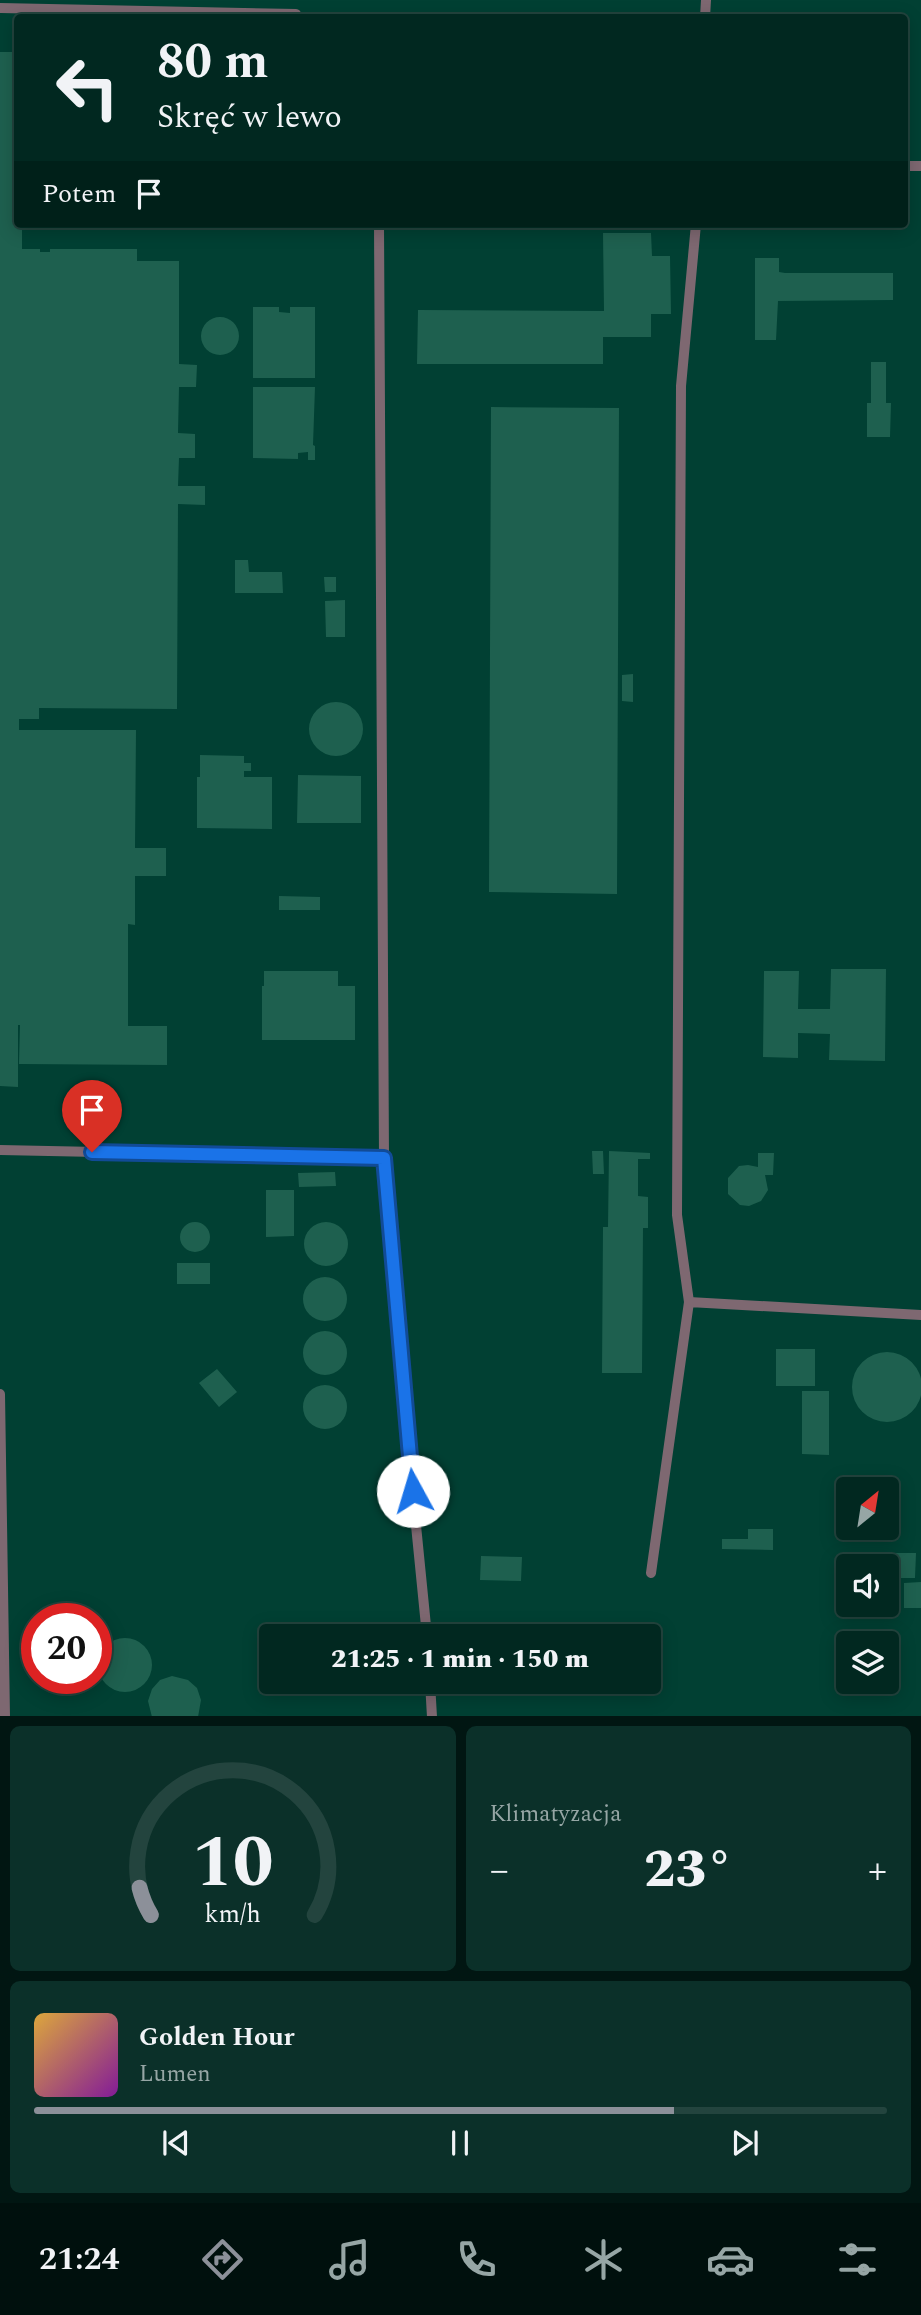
<!DOCTYPE html>
<html lang="pl">
<head>
<meta charset="utf-8">
<style>
	:root { --surface:#012820; --page:#0b3029; --text:#f1f3f6; --muted:#96a6a5; --line:#23443e; --accent:#8c9099 }
	body { margin:0; font-family:Spectral,serif; background:var(--page); color:var(--text); height:100vh; display:flex; flex-direction:column; font-size:26px; white-space:nowrap }
	* { box-sizing:border-box; margin:0 }
	p { font-size:23px; color:var(--muted) }
	.icon { flex:none; width:38px; height:38px; fill:none; stroke:currentColor; stroke-width:2; stroke-linecap:round; stroke-linejoin:round }
	.map { position:relative; height:1716px; overflow:hidden }
	.details { display:flex; flex-direction:column; gap:10px; padding:10px; background:#011612; flex:1 }
	.details>* { flex:none }
	.hud { position:absolute; left:14px; top:14px; width:894px; height:214px; border-radius:7px; box-shadow:0 4px 18px #0003,0 0 0 2px var(--line); background:#012820; color:var(--text); overflow:hidden }
	.needle { width:46px; rotate:30deg }
	.tools { position:absolute; left:836px; top:1477px; display:grid; gap:14px }
	.tools a { display:grid; place-items:center; width:63px; height:63px; border-radius:7px; background:var(--surface); box-shadow:0 4px 18px #0003,0 0 0 2px var(--line); font-size:35px }
	.speed { position:absolute; left:21px; top:1603px; display:flex; gap:14px; font-size:35px; font-weight:700; text-align:center }
	.speed>* { display:grid; place-content:center; width:91px; height:91px; border-radius:50%; background:var(--surface); box-shadow:0 4px 18px #0003,0 0 0 2px var(--line); line-height:1 }
	.speed .limit { border:10px solid #d22; background:#fff; color:#111 }
	.pin { position:absolute; display:grid; place-items:center; width:60px; height:60px; color:#fff; margin:-72px -30px; border-radius:50% 50% 50% 0; rotate:-45deg; box-shadow:0 0 7px #0007 }
	.pin .icon { rotate:45deg }
	.me { position:absolute; width:77px; margin:-38px; rotate:354deg; stroke-linejoin:round; filter:drop-shadow(0 0 5px #0008) }
	.turn { display:flex; align-items:center; gap:24px; height:147px; padding:0 28px; font-size:32px }
	.turn .icon { width:91px; height:91px; stroke-width:2.5 }
	.turn b { display:block; font-size:49px; line-height:60px }
	.then { display:flex; align-items:center; height:66px; padding:0 28px; background:#0003; gap:14px; font-size:26px }
	.big { font-size:52px; font-weight:800; line-height:1.1 }
	.details .tile { flex:1; display:flex; flex-direction:column; justify-content:center; gap:10px; min-width:0; padding:0 24px; border-radius:10px; background:var(--page) }
	.details .dial { align-items:center; gap:0 }
	.dial svg { height:182px; overflow:visible; fill:none; stroke:var(--line); stroke-width:7; stroke-linecap:round; text-anchor:middle }
	.dial text { fill:var(--text); stroke:none }
	.song { display:flex; align-items:center; gap:21px }
	.cover { width:84px; height:84px; border-radius:10px; background:linear-gradient(135deg,hsl(40 70% 55%),hsl(290 70% 35%)) }
	.played { height:7px; border-radius:4px; background:linear-gradient(90deg,var(--accent) 75%,var(--line) 75%) }
	.keys { display:flex; justify-content:space-around; direction:ltr }
	.heat { display:flex; justify-content:space-between; align-items:center; font-size:38px; direction:ltr }
	.details .tiles { flex:1; display:grid; gap:10px; grid-template-columns:1fr 1fr }
	.tile:last-child { grid-column:span 2 }
	.trip { position:absolute; left:259px; top:1624px; width:402px; height:70px; border-radius:7px; background:var(--surface); box-shadow:0 4px 18px #0003,0 0 0 2px var(--line); font-weight:800; line-height:70px; text-align:center }
	.dock { display:flex; height:112px; justify-content:space-around; align-items:center; background:#00100d; color:var(--muted) }
	.dock .icon { width:49px; height:49px }
	.dock .on { color:var(--accent) }
	.dock b { font-size:32px; color:var(--text) }
	.map>svg:first-child { display:block }
	.built { fill:#014033; fill-rule:evenodd }
	.building { fill:#1e604f }
	.lines { fill:none; stroke-linecap:round; stroke-linejoin:round }
	.service { stroke:#7e6871; stroke-width:10 }
	.route-casing { stroke:#114b97; stroke-width:18 }
	.route { stroke:#1a73e8; stroke-width:12 }
</style>
</head>
<body>
<div class="map">
<svg width="921" height="1717" viewBox="0 0 921 1717">
	<rect width="100%" height="100%" fill="#01352a"/>
	<path class="built" d="M0,0H921V1716L0,1717ZM18,18H905V224H18ZM849,1489H887V1528H849ZM849,1566H887V1605H849ZM37,1619H96V1678H37ZM271,1636H649V1682H271ZM849,1643H887V1682H849Z"/>
	<path class="building" d="M0,52H18V224H22V249H40V252H50V249H137V261H179V364L197,365L196,387H179L178,433L195,434V458H179L178,486H205V505L178,504L177,709L39,708V719H19V730H136L135,848H166V876H135V925L128,924V1026H167V1065L19,1064L20,1025H18V1087L0,1086Z
		M603,233H651L652,256H670L671,314H651V337H603V364H417L418,310L604,311Z
		M755,258H779V272L785,273H893V300L778,301L776,340H755Z
		M253,307H279V312L290,313V307H315V378H253Z
		M201 336a19 19 0 1 1 38 0a19 19 0 1 1-38 0Z
		M871,362H886V403H891L890,437H867V403H871Z
		M253,387H315L313,445L315,446V460H308V452L298,453V459L253,458Z
		M491,407L619,408L617,894L489,892Z
		M235,560H248L249,572H282L283,593H235Z
		M324,577H336V592H325Z
		M345,600V637H326L325,601Z
		M633,674V702L622,701V675Z
		M309 729a27 27 0 1 1 54 0a27 27 0 1 1-54 0Z
		M200,755L244,756V763H251V771H244V777H272V829L197,828V777H200Z
		M298,775L361,776V823H297Z
		M279,896L320,897V910H279Z
		M831,969H886L885,1061L829,1060L830,1034L798,1033V1058L763,1057L764,971H799L798,1009H830Z
		M264,971H338V986H355V1040H262V986H264Z
		M592,1151H603L604,1174H593Z
		M609,1151L650,1153V1159H638V1196L648,1197V1228H643L642,1373H602L603,1227H608Z
		M758,1153H774L773,1175H765L768,1190L761,1201L749,1206L740,1205L728,1194V1178L739,1166L748,1165L758,1167Z
		M335,1172L336,1186L299,1187L298,1173Z
		M266,1190H294V1236L266,1237Z
		M304 1244a22 22 0 1 1 44 0a22 22 0 1 1-44 0Z
		M180 1237a15 15 0 1 1 30 0a15 15 0 1 1-30 0Z
		M177,1263H210V1284H177Z
		M303 1299a22 22 0 1 1 44 0a22 22 0 1 1-44 0Z
		M303 1353a22 22 0 1 1 44 0a22 22 0 1 1-44 0Z
		M776,1349H815V1386H776Z
		M852 1387a35 35 0 1 1 70 0a35 35 0 1 1-70 0Z
		M217,1369L237,1392L219,1407L199,1383Z
		M303 1407a22 22 0 1 1 44 0a22 22 0 1 1-44 0Z
		M802,1391H829V1455L802,1454Z
		M748,1529H773V1550L722,1549V1539H748Z
		M892,1553H916L915,1578H892Z
		M481,1556L522,1557L521,1581L480,1580Z
		M921,1582V1608H904V1583Z
		M98 1665a27 27 0 1 1 54 0a27 27 0 1 1-54 0Z
		M172,1676L188,1680L197,1688L201,1700L198,1717H152L148,1701L152,1689L160,1680Z"/>
	<g class="lines">
		<path class="service" d="M0,8L296,14
			M705,18L706,0
			M905,166H921
			M379,224L384,1158L410,1465L427,1636
			M0,1150L384,1158
			M689,1302L921,1315
			M0,1394L5,1717
			M651,1573L689,1302L677,1215L681,386L696,224
			M430,1682L432,1717"/>
	</g>
	<g class="lines">
		<g class="route-casing">
			<path id="route" d="M92,1152L384,1158L413,1491"/>
		</g>
		<use href="#route" class="route"/>
	</g>
</svg>
<div class="tools">
<a><svg class="needle" viewBox="-14 -14 28 28"><path d="M0-13l5 13h-10z" fill="#e53935"/><path d="M0 13l5-13h-10z" fill="#96a6a5"/></svg></a>
<a><svg class="icon" aria-label="sound" viewBox="0 0 24 24"><path d="M4 9h4l5-4v14l-5-4H4zM17 9q2 3 0 6"/></svg></a>
<a><svg class="icon" aria-label="layers" viewBox="0 0 24 24"><path d="M12 4l9 5-9 5-9-5zM3 14l9 5 9-5"/></svg></a>
</div>
<div class="speed"><div class="limit">20</div></div>
<div class="pin" style="left:92px;top:1152px;background:#d93025"><svg class="icon" aria-label="arrive" viewBox="0 0 24 24"><path d="M6 21V4h12l-3 4 3 4H6"/></svg></div>
<svg class="me" style="left:413px;top:1491px" viewBox="-20 -20 40 40"><circle r="19" fill="#fff"/><path d="M0-13L10 11 0 6-10 11z" fill="#1a73e8"/></svg>
<div class="trip">21:25 · 1 min · 150 m</div>
<div class="hud">
<div class="turn"><svg class="icon" aria-label="left" viewBox="0 0 24 24"><path d="M17 20v-9H6M10 6l-5 5 5 5"/></svg><div><b>80 m</b>Skręć w lewo</div></div>
<div class="then">Potem<svg class="icon" aria-label="arrive" viewBox="0 0 24 24"><path d="M6 21V4h12l-3 4 3 4H6"/></svg></div>
</div>
</div>
<section class="details">
<div class="tiles">
<div class="tile dial"><svg viewBox="0 0 100 80">
<path d="M14 69A42 42 0 1 1 86 69"/>
<path d="M14 69A42 42 0 0 1 9 57" stroke="#8c9099"/>
<text x="50" y="56" font-size="32" font-weight="700">10</text>
<text x="50" y="72" font-size="11">km/h</text>
</svg></div>
<div class="tile"><p>Klimatyzacja</p>
<div class="heat"><a>−</a><b class="big">23°</b><a>+</a></div>
</div>
<div class="tile">
<div class="song"><i class="cover"></i><div><b>Golden Hour</b><p>Lumen</p></div></div>
<div class="played"></div>
<div class="keys"><svg class="icon" aria-label="previous" viewBox="0 0 24 24"><path d="M18 5L8 12l10 7zM5 5v14"/></svg><svg class="icon" aria-label="pause" viewBox="0 0 24 24"><path d="M8 5v14M16 5v14"/></svg><svg class="icon" aria-label="next" viewBox="0 0 24 24"><path d="M6 5l10 7-10 7zM19 5v14"/></svg></div>
</div>
</div>
</section>
<nav class="dock">
<b>21:24</b>
<svg class="icon on" aria-label="directions" viewBox="0 0 24 24"><path d="M12 3l9 9-9 9-9-9zM9 14v-3h6M13 9l2 2-2 2"/></svg>
<svg class="icon" aria-label="music" viewBox="0 0 24 24"><path d="M9 18V5l10-2v13"/><circle cx="6" cy="18" r="3"/><circle cx="16" cy="16" r="3"/></svg>
<svg class="icon" aria-label="phone" viewBox="0 0 24 24"><path d="M5 4h4l2 5-3 2q2 4 5 5l2-3 5 2v4C11 20 4 13 5 4z"/></svg>
<svg class="icon" aria-label="climate" viewBox="0 0 24 24"><path d="M12 3v18M4 7l16 10M4 17L20 7"/></svg>
<svg class="icon" aria-label="car" viewBox="0 0 24 24"><path d="M5 17H2v-5l4-1 3-4h7l3 4 3 1v5h-3M9 17h6M6 11h13"/><circle cx="7" cy="17" r="2"/><circle cx="17" cy="17" r="2"/></svg>
<svg class="icon" aria-label="filters" viewBox="0 0 24 24"><path d="M4 7h16M4 17h16"/><circle cx="9" cy="7" r="2"/><circle cx="15" cy="17" r="2"/></svg>
</nav>
</body>
</html>
